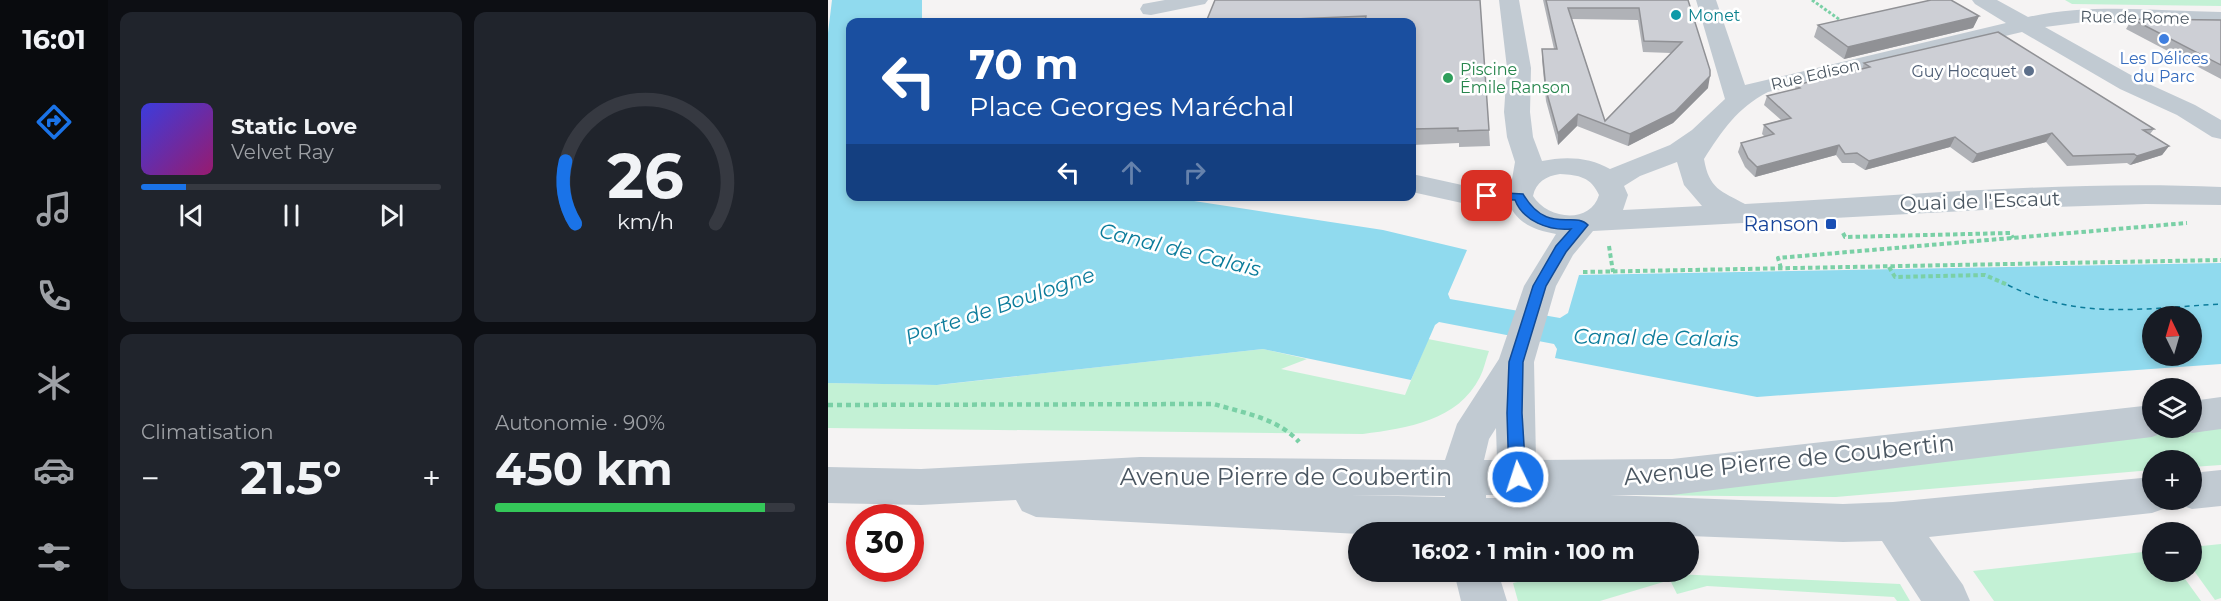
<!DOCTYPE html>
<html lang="fr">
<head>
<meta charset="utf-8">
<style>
	:root { --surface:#171b24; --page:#20242c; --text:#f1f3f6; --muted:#9ea1a6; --line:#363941; --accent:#1a73e8 }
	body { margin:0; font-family:Montserrat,sans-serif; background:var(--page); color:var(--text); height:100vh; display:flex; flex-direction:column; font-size:22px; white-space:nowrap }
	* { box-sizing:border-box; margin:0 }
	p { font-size:20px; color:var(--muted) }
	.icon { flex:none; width:33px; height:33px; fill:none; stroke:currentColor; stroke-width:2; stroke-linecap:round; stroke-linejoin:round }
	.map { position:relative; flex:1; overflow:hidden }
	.side { display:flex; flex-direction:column; gap:12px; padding:12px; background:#0d0f14; width:720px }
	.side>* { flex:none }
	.hud { position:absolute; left:18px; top:18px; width:570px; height:183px; border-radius:12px; box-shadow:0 3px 9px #0003; background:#1a4fa0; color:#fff; overflow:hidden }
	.needle { width:39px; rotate:355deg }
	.controls { position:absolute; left:1314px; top:306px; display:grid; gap:12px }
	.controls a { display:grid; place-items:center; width:60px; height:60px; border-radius:50%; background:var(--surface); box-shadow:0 3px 9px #0003; font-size:30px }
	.speed { position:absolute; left:18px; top:504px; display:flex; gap:12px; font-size:30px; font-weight:700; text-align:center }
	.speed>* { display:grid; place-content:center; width:78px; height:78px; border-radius:50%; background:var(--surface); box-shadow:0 3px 9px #0003; line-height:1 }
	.speed .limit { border:9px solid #d22; background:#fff; color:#111 }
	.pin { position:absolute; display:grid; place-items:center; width:51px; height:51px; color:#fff; margin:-26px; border-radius:12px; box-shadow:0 3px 9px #0006 }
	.me { position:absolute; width:66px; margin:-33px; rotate:356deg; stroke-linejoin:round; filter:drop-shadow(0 0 4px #0008) }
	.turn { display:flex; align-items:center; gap:21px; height:126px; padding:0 24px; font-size:27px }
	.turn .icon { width:78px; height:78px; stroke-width:2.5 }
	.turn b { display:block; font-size:42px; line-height:51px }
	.lanes { display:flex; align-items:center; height:57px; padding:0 24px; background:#0003; justify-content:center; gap:30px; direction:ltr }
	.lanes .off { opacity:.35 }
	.big { font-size:45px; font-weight:700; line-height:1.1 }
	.side .card { flex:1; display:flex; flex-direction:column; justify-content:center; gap:9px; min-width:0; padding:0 21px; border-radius:12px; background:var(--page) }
	.side .dial { align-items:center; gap:0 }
	.dial svg { height:156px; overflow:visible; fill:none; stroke:var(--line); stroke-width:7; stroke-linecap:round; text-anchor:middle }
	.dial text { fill:var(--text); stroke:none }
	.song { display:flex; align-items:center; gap:18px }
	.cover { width:72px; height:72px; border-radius:9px; background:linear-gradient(135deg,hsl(240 70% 55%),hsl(320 70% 35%)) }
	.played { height:6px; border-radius:3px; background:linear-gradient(90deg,var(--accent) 15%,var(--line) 15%) }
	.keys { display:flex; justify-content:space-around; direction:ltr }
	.heat { display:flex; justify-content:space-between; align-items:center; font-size:33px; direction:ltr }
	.charge { height:9px; border-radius:4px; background:linear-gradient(90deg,#34c759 90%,var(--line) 0) }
	.side .tiles { flex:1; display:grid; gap:12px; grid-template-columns:repeat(2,1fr) }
	.trip { position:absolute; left:520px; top:522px; width:351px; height:60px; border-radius:30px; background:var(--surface); box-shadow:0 3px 9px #0003; font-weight:700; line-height:60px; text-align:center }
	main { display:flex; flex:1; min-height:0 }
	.dock { display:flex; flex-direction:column; width:108px; justify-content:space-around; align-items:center; background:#090b0e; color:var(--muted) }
	.dock .icon { width:42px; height:42px }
	.dock .on { color:var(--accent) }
	.dock b { font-size:27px; color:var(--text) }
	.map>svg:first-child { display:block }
	.green { fill:#c3f1d5 }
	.water { fill:#90daee; fill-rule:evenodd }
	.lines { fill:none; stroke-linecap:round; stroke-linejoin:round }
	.ferry { stroke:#0c7c9b; stroke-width:1.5; stroke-dasharray:5 4.5; stroke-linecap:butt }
	.path-far2 { stroke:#7ad0a6; stroke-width:3; stroke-dasharray:3 2; stroke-linecap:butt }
	.path-far1 { stroke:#7ad0a6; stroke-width:4; stroke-dasharray:4.5 3; stroke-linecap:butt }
	.path { stroke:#7ad0a6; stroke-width:4.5; stroke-dasharray:5 4; stroke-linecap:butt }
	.minor { fill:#c1cad2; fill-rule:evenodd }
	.wall { fill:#b0b2b7; fill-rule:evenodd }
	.shaded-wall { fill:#909195 }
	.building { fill:#cdcfd5; stroke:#909195; stroke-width:1.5; fill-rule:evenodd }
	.route { fill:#1a73e8; stroke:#114b97; stroke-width:1.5 }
	.culture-dot { fill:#0f9aa8; stroke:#fff; stroke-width:2 }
	.shop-dot { fill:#3f7fe0; stroke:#fff; stroke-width:2 }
	.service-dot { fill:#5c6f8a; stroke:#fff; stroke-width:2 }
	.leisure-dot { fill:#2e9e5b; stroke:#fff; stroke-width:2 }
	.transit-dot { fill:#1a4fb4; stroke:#fff; stroke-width:2 }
	.labels { text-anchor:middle; stroke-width:5; stroke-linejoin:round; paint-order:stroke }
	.far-culture-label { font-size:16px; fill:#0d838f; stroke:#fff; text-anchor:start }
	.far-street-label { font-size:16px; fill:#4a5661; stroke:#fff }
	.far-shop-label { font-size:16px; fill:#366cbe; stroke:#fff }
	.far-leisure-label { font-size:16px; fill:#27864d; stroke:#fff; text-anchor:start }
	.far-service-label { font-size:16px; fill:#4e5e75; stroke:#fff; text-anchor:end }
	.street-label { font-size:20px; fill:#4a5661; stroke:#fff }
	.transit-label { font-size:20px; fill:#164399; stroke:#fff; text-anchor:end }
	.water-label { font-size:21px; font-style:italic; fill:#0c7c9b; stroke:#fff }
	.near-street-label { font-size:24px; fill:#4a5661; stroke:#fff }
</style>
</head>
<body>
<main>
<nav class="dock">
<b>16:01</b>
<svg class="icon on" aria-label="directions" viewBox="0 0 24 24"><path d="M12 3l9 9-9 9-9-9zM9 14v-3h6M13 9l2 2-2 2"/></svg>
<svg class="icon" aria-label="music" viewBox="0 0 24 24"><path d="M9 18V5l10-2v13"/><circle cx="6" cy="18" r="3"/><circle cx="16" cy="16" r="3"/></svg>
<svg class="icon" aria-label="phone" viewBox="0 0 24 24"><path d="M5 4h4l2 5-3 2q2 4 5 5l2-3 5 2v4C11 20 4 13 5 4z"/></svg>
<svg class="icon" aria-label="climate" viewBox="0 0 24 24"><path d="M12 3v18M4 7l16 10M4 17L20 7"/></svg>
<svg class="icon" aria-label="car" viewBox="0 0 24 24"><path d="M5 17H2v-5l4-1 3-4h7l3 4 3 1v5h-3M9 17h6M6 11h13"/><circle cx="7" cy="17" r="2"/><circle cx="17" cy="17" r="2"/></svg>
<svg class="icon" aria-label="filters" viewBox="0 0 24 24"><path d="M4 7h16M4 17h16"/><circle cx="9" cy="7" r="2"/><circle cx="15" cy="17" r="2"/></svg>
</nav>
<section class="side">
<div class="tiles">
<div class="card">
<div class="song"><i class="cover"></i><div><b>Static Love</b><p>Velvet Ray</p></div></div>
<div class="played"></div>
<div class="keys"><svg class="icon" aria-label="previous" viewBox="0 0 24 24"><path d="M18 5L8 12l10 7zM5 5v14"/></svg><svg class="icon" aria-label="pause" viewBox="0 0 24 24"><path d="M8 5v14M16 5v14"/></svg><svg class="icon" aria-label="next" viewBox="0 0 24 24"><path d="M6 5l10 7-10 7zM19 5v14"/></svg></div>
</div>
<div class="card dial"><svg viewBox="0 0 100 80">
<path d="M14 69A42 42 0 1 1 86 69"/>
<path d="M14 69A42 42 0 0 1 9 37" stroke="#1a73e8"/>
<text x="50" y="56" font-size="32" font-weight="700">26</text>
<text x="50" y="72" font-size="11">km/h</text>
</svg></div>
<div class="card"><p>Climatisation</p>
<div class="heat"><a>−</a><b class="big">21.5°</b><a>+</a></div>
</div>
<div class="card"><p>Autonomie · 90%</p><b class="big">450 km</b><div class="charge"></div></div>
</div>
</section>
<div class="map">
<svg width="1393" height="601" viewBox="0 0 1393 601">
	<rect width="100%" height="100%" fill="#f5f3f3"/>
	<path class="green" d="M1237,0H1393V6L1244,4Z
		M600,339L661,351C658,359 656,369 652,377C630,421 579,428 535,434L0,428V383L110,385L435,349L479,359L453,369L577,395Z
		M1393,422V465L1364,467V460H1324V470L1008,497L805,495L1151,450L1364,428V426Z
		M1393,544V598L1387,600L1364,568V547Z
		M1324,551V572H1352L1373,601H1166L1145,571Z
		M734,572H802L1072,584L1082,601H1069L1066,597L879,586L849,594L842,580L772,601H690L685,583Z"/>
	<path class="water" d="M4,0H94V22H22V196L340,197L555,230L639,250L620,294L622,299L732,318L740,313L751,275L1393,263V364L929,397L727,358L729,349L726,344L611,322L607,325L583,380L435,349L109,385L0,383V33ZM1324,316H1364V356H1324Z"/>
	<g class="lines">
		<path class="ferry" d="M1180,285C1251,321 1317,308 1393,304"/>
		<path class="path-far2" d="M984,0L1015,22"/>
		<path class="path-far1" d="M1015,233L1017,237L1182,233L1185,238
			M781,246L785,272
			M1061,267L1067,277L1157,275L1180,285
			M953,268L950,258L1359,223
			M755,272L1393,260"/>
		<path class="path" d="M0,405L386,404C415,413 450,418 471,442"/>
		<path class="minor" d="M337,0H380L377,4L323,15L315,14L312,9L315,4Z
			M671,0H691L703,68L702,112L705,137L714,161C737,156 762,157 782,169L842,145L864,130L897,99L868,0H888L917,85L1178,23L1147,4L1144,0H1169L1200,17C1263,3 1330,11 1393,12V26L1256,22L1217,27L1310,79L1367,105L1393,120V139L1384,137L1349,115L1292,89L1194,32L940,92C909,108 894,131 876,159C881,189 893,191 917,204C1074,196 1237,180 1393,187V205L1318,204L1193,208L765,231L745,255L728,286L706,362L708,460L844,459L1324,405V428H1340L1337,432L1324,437L844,495H782L1015,504L1065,502L1324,477V500H1342L1338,508L1324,513L1101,537L1135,585L1142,601H1093L1054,541L1015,542L861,536V532L531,534L208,517L194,511L188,500L93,505L0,503V467L93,469L312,457L617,460L629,424L671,359L696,286L728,234C707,230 692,225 681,205L634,203L584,192V174L634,185L680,186L684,179L687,162L679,137L676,112L679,68ZM849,162L856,185L874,206L795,210L800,195L796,186L812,176ZM732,174C751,175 763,177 771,195C762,225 719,219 705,196C708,182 718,176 732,174ZM668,428L669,460H656L661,439ZM522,495L617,496V497ZM658,495H671V498H658Z
			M1393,397V429L1364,433L1351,428H1364V401Z
			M1393,470V506L1364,509L1350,504L1348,500H1364V473Z
			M626,572H670L679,601H633Z"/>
	</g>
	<path class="wall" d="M652,0L662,146L631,147V143L584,145V22H378Z
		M715,0H860L880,88L845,123L800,146L749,126L730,145L718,101L714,60V49H726ZM744,19L810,20L815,52L843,53L777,121Z
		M1151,16L1145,28L1016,59L986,37L990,25Z
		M1304,19L1393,20V79L1298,29Z
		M1036,63L1326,129L1322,134L1341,146L1334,155L1302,165L1299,163L1239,166L1218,142L1144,163L1122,147L1037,170L1026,163H1014L1008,155L927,177L917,167L910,152L913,143L937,137L934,134L936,125L953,120L936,105L939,96L967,89L968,85L1034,69Z"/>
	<path class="shaded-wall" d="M1151,16L1145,28L1016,59L1020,47Z
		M882,76L880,88L845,123L800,146L802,134Z
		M750,114L749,126L730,145V133Z
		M1224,133L1218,142L1144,163L1149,154Z
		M1127,137L1122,147L1037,170L1041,161Z
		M1011,145L1008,155L927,177L929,167Z
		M1341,146L1334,155L1302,165L1309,156Z"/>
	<path class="building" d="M387,0H652L661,130L630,131V128L584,129V22H537L538,16L441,20L440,22H378Z
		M718,0H860L882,70V76L847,112L802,134L750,114L730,133L718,90L714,49H729ZM740,8H811L816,41L854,42L777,121Z
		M1103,0H1123L1151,16L1020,47L990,25Z
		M1304,19L1393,20V65Z
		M1170,32L1326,129L1315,130L1341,146L1309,156L1306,154L1245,156L1224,133L1149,154L1127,137L1041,161L1029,153L1017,154L1011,145L929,167L920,158L913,143L946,134L936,125L963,118L939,96L972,88L968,85L1042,67L1036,63Z"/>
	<path class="route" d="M659,192L695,194C720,236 746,210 760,225L738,252L718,286L695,362L694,413L698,477L696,482L690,484L684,482L681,477L679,413L681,362L705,286L728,246L743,229C721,231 695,221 687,200L654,199L653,196Z"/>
	<circle class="culture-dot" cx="848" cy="15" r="6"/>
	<circle class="shop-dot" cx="1336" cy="39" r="6"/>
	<circle class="service-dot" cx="1201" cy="71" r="6"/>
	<circle class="leisure-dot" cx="620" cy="78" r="6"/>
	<rect class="transit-dot" x="997" y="218" width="12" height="12" rx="3"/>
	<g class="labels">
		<g class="far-culture-label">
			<text x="860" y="21">Monet</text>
		</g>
		<g class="far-street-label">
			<text transform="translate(1307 17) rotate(1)" y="6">Rue de Rome</text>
			<text transform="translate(987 74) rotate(-13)" y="6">Rue Edison</text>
		</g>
		<g class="far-shop-label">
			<text x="1336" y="64">Les Délices<tspan x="1336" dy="18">du Parc</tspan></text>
		</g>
		<g class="far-leisure-label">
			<text x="632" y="75">Piscine<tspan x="632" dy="18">Émile Ranson</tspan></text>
		</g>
		<g class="far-service-label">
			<text x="1189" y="77">Guy Hocquet</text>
		</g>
		<g class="street-label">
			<text transform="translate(1152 201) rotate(-2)" y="7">Quai de l'Escaut</text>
		</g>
		<g class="transit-label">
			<text x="991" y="231">Ranson</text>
		</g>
		<g class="water-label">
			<text transform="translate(352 250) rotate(14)" y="7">Canal de Calais</text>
			<text transform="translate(172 306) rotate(-19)" y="7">Porte de Boulogne</text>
			<text transform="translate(828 338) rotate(1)" y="7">Canal de Calais</text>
		</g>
		<g class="near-street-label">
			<text transform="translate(961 460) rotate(-6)" y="8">Avenue Pierre de Coubertin</text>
			<text x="458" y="485">Avenue Pierre de Coubertin</text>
		</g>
	</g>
</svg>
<div class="controls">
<a><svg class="needle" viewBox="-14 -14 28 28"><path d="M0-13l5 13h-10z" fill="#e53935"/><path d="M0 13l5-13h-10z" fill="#9ea1a6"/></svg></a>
<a><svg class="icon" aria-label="layers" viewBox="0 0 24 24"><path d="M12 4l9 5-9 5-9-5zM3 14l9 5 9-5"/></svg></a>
<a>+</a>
<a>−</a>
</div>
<div class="speed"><div class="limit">30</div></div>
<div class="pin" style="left:659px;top:196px;background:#d93025"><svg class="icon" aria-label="arrive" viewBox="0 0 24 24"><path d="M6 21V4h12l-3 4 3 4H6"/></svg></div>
<svg class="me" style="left:690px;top:477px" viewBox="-20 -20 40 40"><circle r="17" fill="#1a73e8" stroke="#fff" stroke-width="3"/><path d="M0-11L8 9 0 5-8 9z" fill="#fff"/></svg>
<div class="trip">16:02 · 1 min · 100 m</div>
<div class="hud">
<div class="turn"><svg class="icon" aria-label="left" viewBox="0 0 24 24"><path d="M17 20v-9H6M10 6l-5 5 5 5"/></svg><div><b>70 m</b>Place Georges Maréchal</div></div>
<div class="lanes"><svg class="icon" aria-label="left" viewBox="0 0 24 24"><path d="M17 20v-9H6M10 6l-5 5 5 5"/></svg><svg class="icon off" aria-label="ahead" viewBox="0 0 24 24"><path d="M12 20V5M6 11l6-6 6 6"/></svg><svg class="icon off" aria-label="right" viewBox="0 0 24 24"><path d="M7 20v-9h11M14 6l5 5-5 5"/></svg></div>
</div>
</div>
</main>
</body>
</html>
